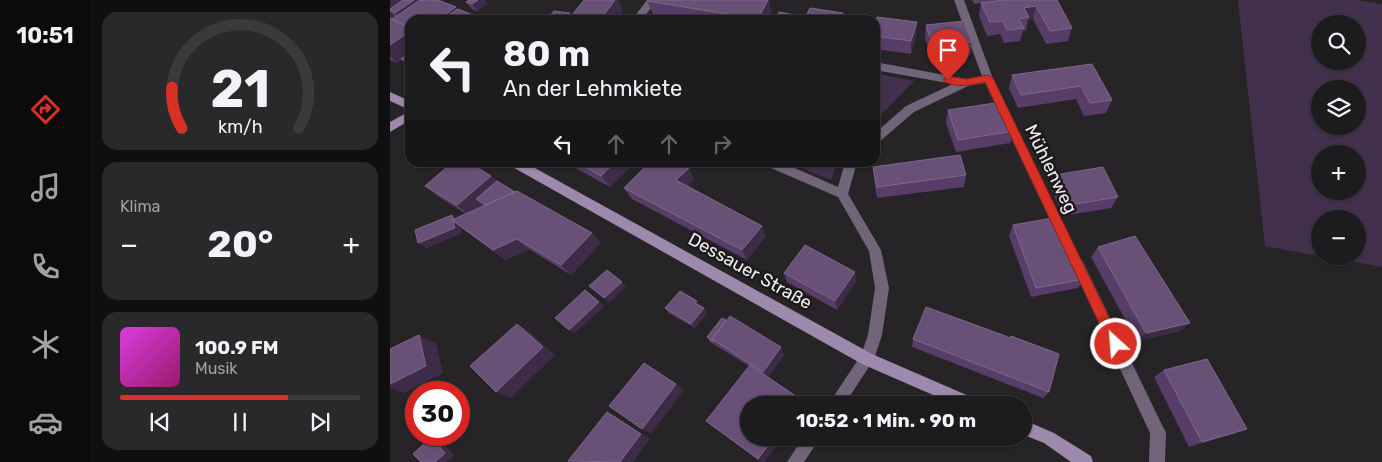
<!DOCTYPE html>
<html lang="de">
<head>
<meta charset="utf-8">
<style>
	:root { --surface:#1c1b1d; --page:#29282a; --text:#f1f3f6; --muted:#a0a1a4; --line:#3a393b; --accent:#d93025 }
	body { margin:0; font-family:Rubik,sans-serif; background:var(--page); color:var(--text); height:100vh; display:flex; flex-direction:column; font-size:19px; white-space:nowrap }
	* { box-sizing:border-box; margin:0 }
	p { font-size:16px; color:var(--muted) }
	.icon { flex:none; width:28px; height:28px; fill:none; stroke:currentColor; stroke-width:2; stroke-linecap:round; stroke-linejoin:round }
	.map { position:relative; flex:1; overflow:hidden }
	.details { display:flex; flex-direction:column; gap:12px; padding:12px; background:#0f0f10; width:300px }
	.details>* { flex:none }
	.top-card { position:absolute; left:15px; top:15px; width:475px; height:152px; border-radius:15px; box-shadow:0 1px 4px #0004,0 0 0 1px var(--line); background:#1c1b1d; color:var(--text); overflow:hidden }
	.buttons { position:absolute; left:921px; top:15px; display:grid; gap:10px }
	.buttons a { display:grid; place-items:center; width:55px; height:55px; border-radius:50%; background:var(--surface); box-shadow:0 1px 4px #0004,0 0 0 1px var(--line); font-size:25px }
	.speed { position:absolute; left:15px; top:381px; display:flex; gap:10px; font-size:25px; font-weight:700; text-align:center }
	.speed>* { display:grid; place-content:center; width:65px; height:65px; border-radius:50%; background:var(--surface); box-shadow:0 1px 4px #0004,0 0 0 1px var(--line); line-height:1 }
	.speed .limit { border:8px solid #d22; background:#fff; color:#111 }
	.pin { position:absolute; display:grid; place-items:center; width:42px; height:42px; color:#fff; margin:-51px -21px; border-radius:50% 50% 50% 0; rotate:-45deg; box-shadow:0 0 5px #0007 }
	.pin .icon { rotate:45deg }
	.me { position:absolute; width:55px; margin:-28px; rotate:334deg; stroke-linejoin:round; filter:drop-shadow(0 0 4px #0008) }
	.turn { display:flex; align-items:center; gap:18px; height:105px; padding:0 15px; font-size:22px }
	.turn .icon { width:65px; height:65px; stroke-width:2.5 }
	.turn b { display:block; font-size:35px; line-height:42px }
	.lanes { display:flex; align-items:center; height:48px; padding:0 15px; background:#0003; justify-content:center; gap:25px; direction:ltr }
	.lanes .off { opacity:.35 }
	.big { font-size:38px; font-weight:700; line-height:1.1 }
	.details .widget { flex:1; display:flex; flex-direction:column; justify-content:center; gap:8px; min-width:0; padding:0 18px; border-radius:15px; background:var(--page) }
	.details .dial { align-items:center; gap:0 }
	.dial svg { height:130px; overflow:visible; fill:none; stroke:var(--line); stroke-width:7; stroke-linecap:round; text-anchor:middle }
	.dial text { fill:var(--text); stroke:none }
	.song { display:flex; align-items:center; gap:15px }
	.cover { width:60px; height:60px; border-radius:8px; background:linear-gradient(135deg,hsl(300 70% 55%),hsl(320 70% 35%)) }
	.played { height:5px; border-radius:2px; background:linear-gradient(90deg,var(--accent) 70%,var(--line) 70%) }
	.keys { display:flex; justify-content:space-around; direction:ltr }
	.heat { display:flex; justify-content:space-between; align-items:center; font-size:28px; direction:ltr }
	.trip { position:absolute; left:350px; top:396px; width:292px; height:50px; border-radius:25px; background:var(--surface); box-shadow:0 1px 4px #0004,0 0 0 1px var(--line); font-weight:700; line-height:50px; text-align:center }
	main { display:flex; flex:1; min-height:0 }
	.dock { display:flex; flex-direction:column; width:90px; justify-content:space-around; align-items:center; background:#0b0b0c; color:var(--muted) }
	.dock .icon { width:35px; height:35px }
	.dock .on { color:var(--accent) }
	.dock b { font-size:22px; color:var(--text) }
	.map>svg:first-child { display:block }
	.green { fill:#42304d; fill-rule:evenodd }
	.lines { fill:none; stroke-linecap:round; stroke-linejoin:round }
	.street { fill:#72657a; fill-rule:evenodd }
	.secondary { fill:#9d89ab; fill-rule:evenodd }
	.wall { fill:#573d67 }
	.shaded-wall { fill:#3d2b47 }
	.building { fill:#685076; stroke:#7d6989 }
	.route { fill:#d93025; stroke:#8d1f18 }
	.labels { text-anchor:middle; stroke-width:5; stroke-linejoin:round; paint-order:stroke }
	.street-label { font-size:18px; fill:#efeef0; stroke:#1c1a1d }
</style>
</head>
<body>
<main>
<nav class="dock">
<b>10:51</b>
<svg class="icon on" aria-label="directions" viewBox="0 0 24 24"><path d="M12 3l9 9-9 9-9-9zM9 14v-3h6M13 9l2 2-2 2"/></svg>
<svg class="icon" aria-label="music" viewBox="0 0 24 24"><path d="M9 18V5l10-2v13"/><circle cx="6" cy="18" r="3"/><circle cx="16" cy="16" r="3"/></svg>
<svg class="icon" aria-label="phone" viewBox="0 0 24 24"><path d="M5 4h4l2 5-3 2q2 4 5 5l2-3 5 2v4C11 20 4 13 5 4z"/></svg>
<svg class="icon" aria-label="climate" viewBox="0 0 24 24"><path d="M12 3v18M4 7l16 10M4 17L20 7"/></svg>
<svg class="icon" aria-label="car" viewBox="0 0 24 24"><path d="M5 17H2v-5l4-1 3-4h7l3 4 3 1v5h-3M9 17h6M6 11h13"/><circle cx="7" cy="17" r="2"/><circle cx="17" cy="17" r="2"/></svg>
</nav>
<section class="details">
<div class="widget dial"><svg viewBox="0 0 100 80">
<path d="M14 69A42 42 0 1 1 86 69"/>
<path d="M14 69A42 42 0 0 1 8 44" stroke="#d93025"/>
<text x="50" y="56" font-size="32" font-weight="700">21</text>
<text x="50" y="72" font-size="11">km/h</text>
</svg></div>
<div class="widget"><p>Klima</p>
<div class="heat"><a>−</a><b class="big">20°</b><a>+</a></div>
</div>
<div class="widget">
<div class="song"><i class="cover"></i><div><b>100.9 FM</b><p>Musik</p></div></div>
<div class="played"></div>
<div class="keys"><svg class="icon" aria-label="previous" viewBox="0 0 24 24"><path d="M18 5L8 12l10 7zM5 5v14"/></svg><svg class="icon" aria-label="pause" viewBox="0 0 24 24"><path d="M8 5v14M16 5v14"/></svg><svg class="icon" aria-label="next" viewBox="0 0 24 24"><path d="M6 5l10 7-10 7zM19 5v14"/></svg></div>
</div>
</section>
<div class="map">
<svg width="992" height="462" viewBox="0 0 992 462">
	<rect width="100%" height="100%" fill="#262427"/>
	<path class="green" d="M848,0H966L992,4V267L932,256H968V219H930V256L875,246ZM930,24H968V61H930ZM930,89H968V126H930ZM930,154H968V191H930Z
		M485,73L524,81L485,121Z
		M400,163L447,162V163L441,180Z"/>
	<g class="lines">
		<path class="street" d="M257,0H267L252,20H242Z
			M564,0H574L603,79L678,233L676,237L672,238L668,237L595,83L578,86L524,112L489,142L485,143V133L516,106L563,84L485,70V62L576,79L592,76Z
			M372,162H391L448,187L455,162H467L458,194L491,250L499,288L492,335L484,359L454,405H438L471,355L478,335L485,288L479,251L448,197L374,165Z
			M687,258L692,260L773,427L776,432L775,462H759L760,433L681,264L682,260Z
			M413,438H430L414,462H397Z"/>
		<path class="secondary" d="M0,92L20,101V110L0,101Z
			M20,111V120L0,132V122Z
			M117,162H134L482,354L588,400L590,405H566L472,364L119,165Z
			M634,420L664,433L701,456L703,462H681L654,443L634,435Z"/>
	</g>
	<path class="wall" d="M0,0L66,7L67,9L85,18L93,20H20V68L11,59L7,63L0,60Z
		M582,0H667L682,28L678,41L656,44L643,19L638,20L636,30L633,31L630,41L614,43L610,34L597,36L589,16L591,3L584,4Z
		M257,1L382,12L377,20H296L263,14Z
		M76,2L98,3L87,11L82,9Z
		M485,22L526,36L521,54L485,49Z
		M536,25L582,42L580,55L542,60L535,39Z
		M702,64L722,100L716,113L694,116L686,99L628,108L619,88L622,75Z
		M558,110L624,131L620,143L566,152L556,123Z
		M175,162H245L220,187Z
		M483,167L576,175L574,187L487,198L484,179Z
		M299,168L304,179L298,186L376,236L357,260L242,199L234,188Z
		M665,175L728,197L721,208L673,216L660,186Z
		M101,176L107,181L211,243L181,275L139,249L116,260L70,227L72,233L36,248L62,215L66,219L76,214L49,197L35,186Z
		M623,225L695,279L688,288L641,297L619,236Z
		M708,247L800,323L790,331L747,341L701,257Z
		M394,273L466,281L447,310L397,282Z
		M310,305V306L317,313L305,328L279,313L275,308Z
		M317,337L394,355L378,377L410,399L413,405H359V438H391L374,462H371L316,421L359,366L320,342Z
		M620,338L659,392L653,398L522,347L523,339Z
		M774,370L843,434L799,447L764,377Z"/>
	<path class="shaded-wall" d="M0,0H41L12,20L5,13L0,10Z
		M88,0H95L98,3L87,11L82,4Z
		M225,0H228L233,11L227,20H210Z
		M378,0H379L382,12L377,20H368V19Z
		M646,6L643,19L638,20L639,17L634,8Z
		M66,7L72,14L64,20H48Z
		M0,11L5,17L0,20Z
		M180,13L184,20H174Z
		M453,13L454,20H450Z
		M83,15L87,20H76Z
		M527,22L526,36L521,54V41Z
		M20,23V53L7,63L0,56V45L14,27Z
		M225,162L245,163L220,187L211,176Z
		M299,168L304,179L293,192L286,180Z
		M101,176L113,187L86,199L93,205L80,216L67,205Z
		M63,221L70,227L72,233L36,248L28,243Z
		M372,226L376,236L357,260L352,250Z
		M202,233L211,243L181,275L171,265Z
		M127,239L139,249L116,260L103,250Z
		M465,272L466,281L447,310L445,301Z
		M232,282L236,287L219,303L214,298Z
		M307,301L310,305L308,308L305,303Z
		M209,302L215,306L184,334L179,330Z
		M314,308L317,313L305,328L301,324Z
		M800,323L790,331L747,341L756,333Z
		M127,324L140,332L165,355L121,398L106,392Z
		M29,335L46,343L53,373L14,393L0,388V384Z
		M391,347L394,355L377,378L373,372Z
		M286,384L294,390L261,434L252,429Z
		M410,399L413,405H406Z
		M217,412L228,418L260,439L243,462H230Z
		M857,429L843,434L799,447L812,442Z
		M41,437L50,440L64,455L57,462H45Z
		M383,438H391L374,462H371L368,459Z"/>
	<path class="building" d="M13,0H24L5,13L0,10V9Z
		M30,0H48L66,7L48,20H20V23L16,26L2,19Z
		M79,0H88L82,4L76,2Z
		M194,0H225L210,20H178Z
		M258,0H378L368,19L257,1Z
		M614,0H667L682,28L660,31L646,6L634,8L639,17L629,19L634,28L617,30L613,21L600,22L591,3Z
		M420,8L453,13L450,20H414Z
		M68,9L83,15L76,20H51Z
		M164,11L180,13L174,20H156Z
		M389,12L416,17L414,20H385Z
		M86,17L93,20H82Z
		M487,17L527,22L521,41L485,36V22Z
		M0,18L20,28V31L0,45Z
		M574,21L582,42L543,47L536,25Z
		M20,53V63L11,59Z
		M702,64L722,100L700,103L691,86L631,95L622,75Z
		M612,102L624,131L568,140L558,110Z
		M570,155L576,175L487,187L483,167Z
		M63,162H78L101,176L67,205L35,186Z
		M187,162H225L211,176Z
		M260,162H289L299,168L286,180L372,226L352,250L234,188Z
		M713,167L728,197L679,205L665,175Z
		M107,181L125,192L96,205L86,199Z
		M127,191L202,233L171,265L127,239L103,250L62,220Z
		M62,215L63,220H62L63,221L65,228L28,243L25,230Z
		M668,217L695,279L646,288L623,225Z
		M745,236L800,323L756,333L708,247Z
		M415,245L465,272L445,301L394,273Z
		M217,270L232,282L214,298L199,286Z
		M195,290L209,302L179,330L165,318Z
		M290,291L307,301L305,303L314,308L301,324L275,308Z
		M536,307L621,338V336L669,354L659,392L523,339Z
		M340,316L391,347L373,372L322,339Z
		M332,318L336,320L322,339L324,342L317,337Z
		M127,324L153,347L106,392L80,366Z
		M29,335L36,366L0,384V349Z
		M817,359L857,429L812,442L774,370Z
		M254,363L286,384L252,429L219,406Z
		M360,365L410,399L406,405H359V438H383L368,459L316,421Z
		M217,412L251,434L230,462L178,461Z
		M41,437L55,453L45,462H31L23,454Z"/>
	<path class="route" d="M598,75L603,78L730,340L732,344L730,348L726,350L721,348L595,82C582,85 563,89 553,80L558,76L576,79Z"/>
	<g class="labels">
		<g class="street-label">
			<text transform="translate(661 169) rotate(64)" y="6">Mühlenweg</text>
			<text transform="translate(360 271) rotate(29)" y="6">Dessauer Straße</text>
		</g>
	</g>
</svg>
<div class="buttons">
<a><svg class="icon" aria-label="search" viewBox="0 0 24 24"><circle cx="10" cy="10" r="6"/><path d="M15 15l6 6"/></svg></a>
<a><svg class="icon" aria-label="layers" viewBox="0 0 24 24"><path d="M12 4l9 5-9 5-9-5zM3 14l9 5 9-5"/></svg></a>
<a>+</a>
<a>−</a>
</div>
<div class="speed"><div class="limit">30</div></div>
<div class="pin" style="left:558px;top:80px;background:#d93025"><svg class="icon" aria-label="arrive" viewBox="0 0 24 24"><path d="M6 21V4h12l-3 4 3 4H6"/></svg></div>
<svg class="me" style="left:726px;top:344px" viewBox="-20 -20 40 40"><circle r="17" fill="#d93025" stroke="#fff" stroke-width="3"/><path d="M0-11L8 9 0 5-8 9z" fill="#fff"/></svg>
<div class="trip">10:52 · 1 Min. · 90 m</div>
<div class="top-card">
<div class="turn"><svg class="icon" aria-label="left" viewBox="0 0 24 24"><path d="M17 20v-9H6M10 6l-5 5 5 5"/></svg><div><b>80 m</b>An der Lehmkiete</div></div>
<div class="lanes"><svg class="icon" aria-label="left" viewBox="0 0 24 24"><path d="M17 20v-9H6M10 6l-5 5 5 5"/></svg><svg class="icon off" aria-label="ahead" viewBox="0 0 24 24"><path d="M12 20V5M6 11l6-6 6 6"/></svg><svg class="icon off" aria-label="ahead" viewBox="0 0 24 24"><path d="M12 20V5M6 11l6-6 6 6"/></svg><svg class="icon off" aria-label="right" viewBox="0 0 24 24"><path d="M7 20v-9h11M14 6l5 5-5 5"/></svg></div>
</div>
</div>
</main>
</body>
</html>
